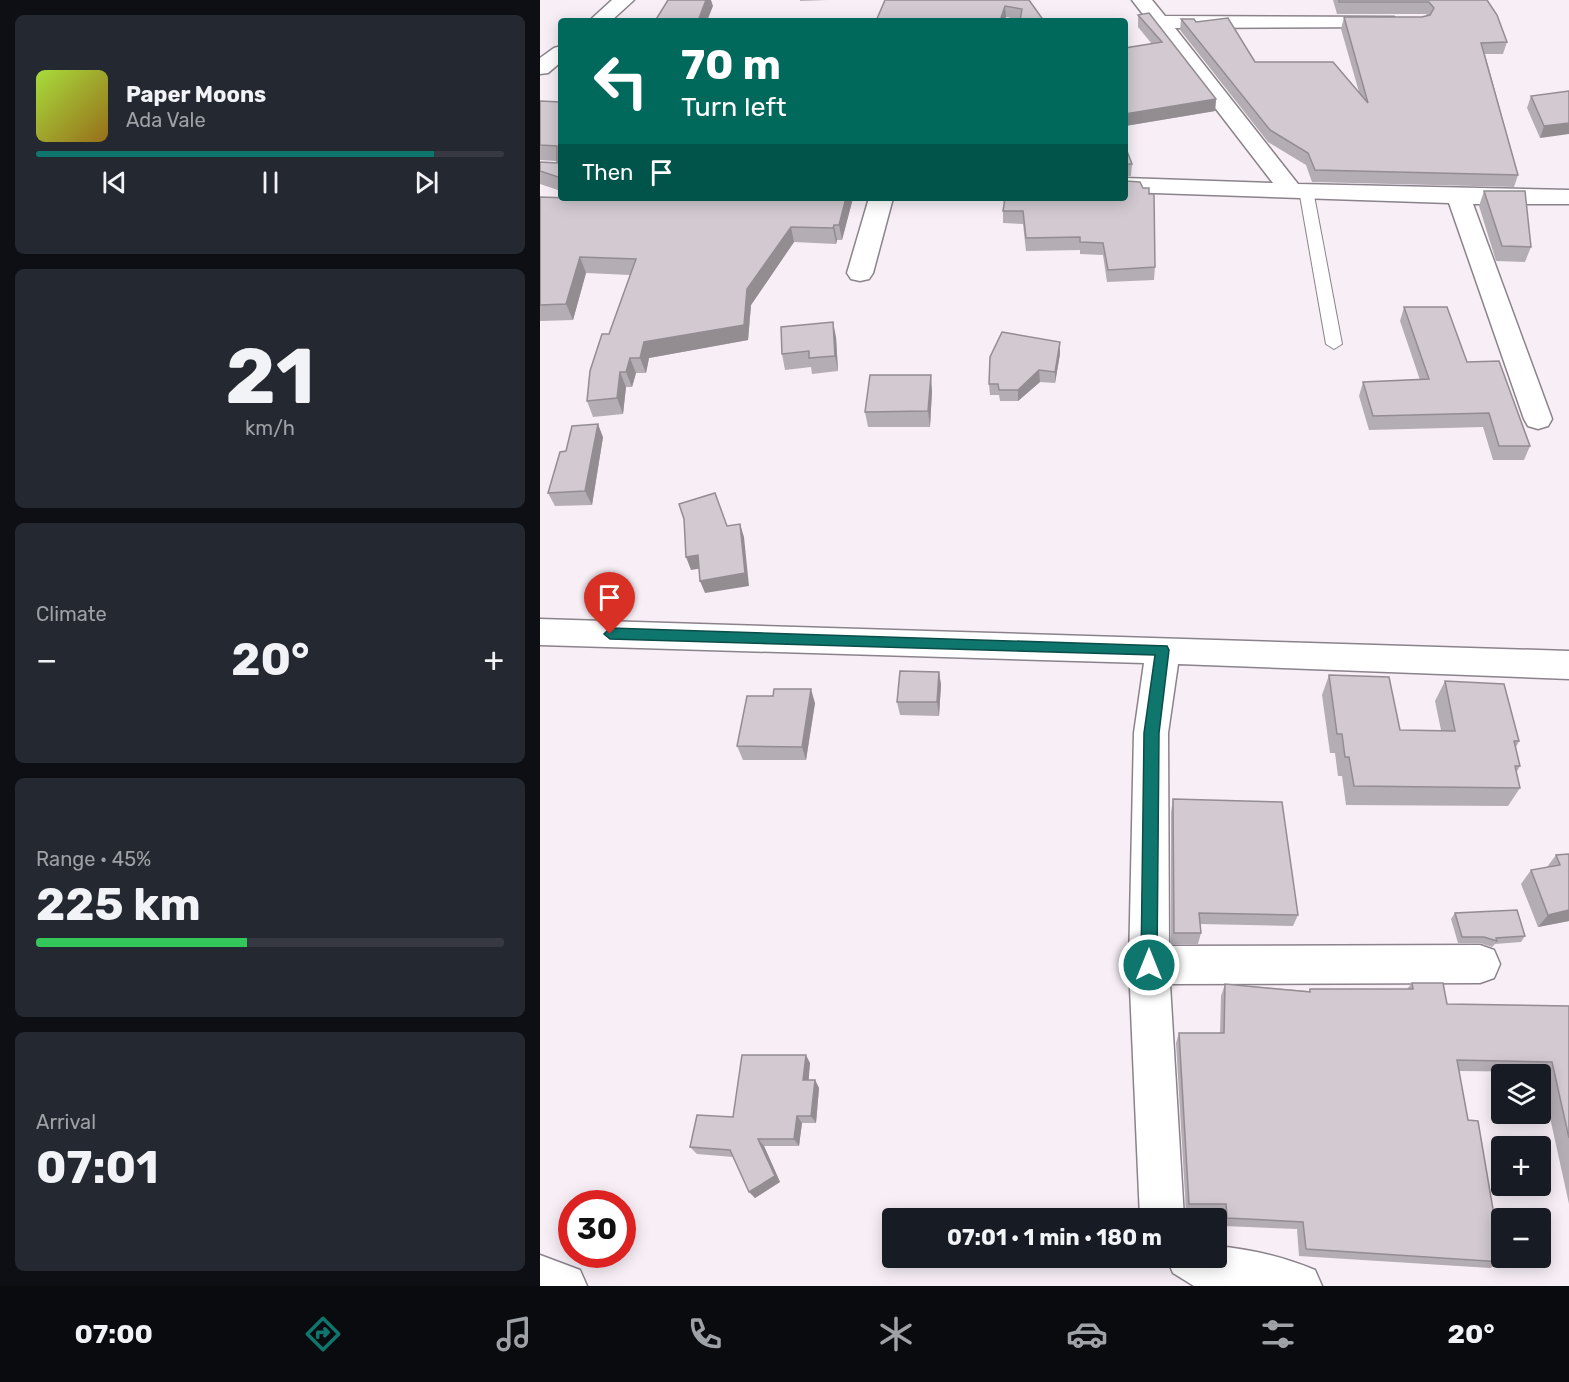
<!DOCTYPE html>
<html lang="en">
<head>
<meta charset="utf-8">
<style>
	:root { --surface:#171b24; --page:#242831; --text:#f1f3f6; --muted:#9ea1a6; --line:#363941; --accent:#0f766e }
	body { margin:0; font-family:Rubik,sans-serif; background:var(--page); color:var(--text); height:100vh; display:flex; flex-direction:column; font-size:22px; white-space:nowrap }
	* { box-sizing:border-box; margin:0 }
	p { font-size:20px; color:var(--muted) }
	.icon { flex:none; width:33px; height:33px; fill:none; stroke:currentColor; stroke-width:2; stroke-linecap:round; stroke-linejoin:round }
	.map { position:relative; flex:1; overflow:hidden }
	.sheet { display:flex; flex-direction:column; gap:15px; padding:15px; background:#0d0f14; width:540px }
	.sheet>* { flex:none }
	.banner { position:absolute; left:18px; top:18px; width:570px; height:183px; border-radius:6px; box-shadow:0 3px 15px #0003; background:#00695c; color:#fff; overflow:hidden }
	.buttons { position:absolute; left:951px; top:1064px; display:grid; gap:12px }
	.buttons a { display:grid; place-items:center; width:60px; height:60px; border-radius:6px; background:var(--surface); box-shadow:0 3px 15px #0003; font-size:30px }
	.speed { position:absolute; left:18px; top:1190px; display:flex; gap:12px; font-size:30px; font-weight:700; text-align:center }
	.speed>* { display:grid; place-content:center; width:78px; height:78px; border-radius:50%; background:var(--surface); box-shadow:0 3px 15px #0003; line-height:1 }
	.speed .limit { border:9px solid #d22; background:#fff; color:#111 }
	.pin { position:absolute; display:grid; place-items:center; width:51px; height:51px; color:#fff; margin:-62px -26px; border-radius:50% 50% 50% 0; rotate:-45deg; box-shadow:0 0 6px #0007 }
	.pin .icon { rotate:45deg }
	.me { position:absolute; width:66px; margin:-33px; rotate:0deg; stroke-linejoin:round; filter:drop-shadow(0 0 4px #0008) }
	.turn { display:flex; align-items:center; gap:21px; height:126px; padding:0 24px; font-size:27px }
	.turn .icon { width:78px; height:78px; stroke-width:2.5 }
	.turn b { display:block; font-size:42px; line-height:51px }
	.then { display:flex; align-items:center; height:57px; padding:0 24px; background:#0003; gap:12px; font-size:22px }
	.big { font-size:45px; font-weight:700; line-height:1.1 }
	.sheet .tile { flex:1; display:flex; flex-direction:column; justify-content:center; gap:9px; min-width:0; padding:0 21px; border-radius:9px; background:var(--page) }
	.sheet .dial { align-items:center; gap:0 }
	.dial b { font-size:78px; line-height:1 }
	.song { display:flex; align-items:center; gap:18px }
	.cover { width:72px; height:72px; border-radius:9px; background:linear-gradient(135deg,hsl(80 70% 55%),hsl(40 70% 35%)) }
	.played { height:6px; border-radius:3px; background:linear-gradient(90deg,var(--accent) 85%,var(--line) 85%) }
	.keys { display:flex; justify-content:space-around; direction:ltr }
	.heat { display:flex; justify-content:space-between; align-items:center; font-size:33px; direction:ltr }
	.charge { height:9px; border-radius:4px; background:linear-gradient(90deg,#34c759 45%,var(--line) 0) }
	.trip { position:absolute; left:342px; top:1208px; width:345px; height:60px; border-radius:6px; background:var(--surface); box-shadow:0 3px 15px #0003; font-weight:700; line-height:60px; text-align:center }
	.tab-bar { display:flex; height:96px; justify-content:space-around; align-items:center; background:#090b0e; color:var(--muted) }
	.tab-bar .icon { width:42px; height:42px }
	.tab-bar .on { color:var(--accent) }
	.tab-bar b { font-size:27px; color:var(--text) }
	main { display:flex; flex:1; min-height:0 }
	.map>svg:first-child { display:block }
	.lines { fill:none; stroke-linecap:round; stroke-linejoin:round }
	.lane-casing { stroke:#8b838b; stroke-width:2 }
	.street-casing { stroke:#8b838b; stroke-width:3 }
	.secondary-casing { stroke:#8b838b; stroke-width:3 }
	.lane { fill:#fff; fill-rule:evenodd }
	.street { fill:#fff; fill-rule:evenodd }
	.secondary { fill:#fff; fill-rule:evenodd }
	.wall { fill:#b5adb4 }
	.shaded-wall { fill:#938d92 }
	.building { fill:#d2c9d1; stroke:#938d92; stroke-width:1.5 }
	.route { fill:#0f766e; stroke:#0a4d48; stroke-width:1.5 }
</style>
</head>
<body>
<main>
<section class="sheet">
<div class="tile">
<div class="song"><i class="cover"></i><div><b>Paper Moons</b><p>Ada Vale</p></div></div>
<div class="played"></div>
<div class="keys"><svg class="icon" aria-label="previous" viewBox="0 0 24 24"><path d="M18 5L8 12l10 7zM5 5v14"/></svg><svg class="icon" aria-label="pause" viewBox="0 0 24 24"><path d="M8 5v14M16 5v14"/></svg><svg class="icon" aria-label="next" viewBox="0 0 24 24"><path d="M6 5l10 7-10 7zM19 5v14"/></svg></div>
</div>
<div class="tile dial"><b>21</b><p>km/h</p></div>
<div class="tile"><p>Climate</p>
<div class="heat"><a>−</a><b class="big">20°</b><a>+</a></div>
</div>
<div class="tile"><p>Range · 45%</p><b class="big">225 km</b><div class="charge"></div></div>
<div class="tile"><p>Arrival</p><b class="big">07:01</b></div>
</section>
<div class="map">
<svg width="1029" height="1286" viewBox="0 0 1029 1286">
	<rect width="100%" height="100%" fill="#f7eef6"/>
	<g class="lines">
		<g class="lane-casing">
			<path id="lane" d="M766,186L773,190L802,344L794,349L786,344L759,190Z"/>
		</g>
		<g class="street-casing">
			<path id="street" d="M592,0H612L625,16L854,17L857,21L854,25L847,27L635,28L758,184L1029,190V204H933L1012,419L1008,426L998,429L988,426L984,419L909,203L585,192V178L733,183Z
				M329,198H353L333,273L329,279L320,281L311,279L307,273Z
				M0,619L1029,651V679L638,664L628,733L629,946L940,945L954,950L960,964L954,978L940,983L630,984L644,1218H600L589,965L594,733L604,663L0,645Z
				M676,1246C710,1249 744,1257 775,1270L782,1286H654L633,1273L626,1257H676Z
				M0,1255L40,1270L47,1286H0Z"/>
		</g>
		<g class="secondary-casing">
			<path id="secondary" d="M72,0H94L71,21H49Z
				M21,46V62L8,73L0,74V58L14,48Z"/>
		</g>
		<use href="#lane" class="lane"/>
		<use href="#street" class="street"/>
		<use href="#secondary" class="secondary"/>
	</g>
	<path class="wall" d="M260,0H287L260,1Z
		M489,0L480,20L466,17L464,21H336Z
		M793,0H947L967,42L963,54H945L978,175L974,187L772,182L766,165L728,142L640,30L641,19L656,22L715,62L819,92L801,29L804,17H882L887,15L886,14H797Z
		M598,15L676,99L675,111L585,126V48L612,44L598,27Z
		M1029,91L1000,138L987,108L991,96Z
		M0,101L21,102V191L0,184V162L17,163V161L0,160Z
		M585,146L592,164L591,176H585Z
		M944,191L991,247L985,262L956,261L939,206Z
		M0,197L40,198H313L302,240H297L296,244L254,242L211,305L208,340L109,358L106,373H96L92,387H86L83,414L53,417L47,401L90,275L46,273L33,320L0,321Z
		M585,198L615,267L614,280L567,282L563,255L540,254V250L486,251L483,224L463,223V211Z
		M864,307L927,362L990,446L984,460H953L943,427L829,430L819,396L823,382L880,380L860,321Z
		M296,337L298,371L272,374L271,367L245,370L242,354Z
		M520,342V354L515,383L500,382L478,401H460L459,395H450L449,384Z
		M392,391L390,427H328L325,412Z
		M63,437L52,505L15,506L8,493L26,451Z
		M399,672L401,685L399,716L360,715L357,702Z
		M789,675L860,730H901L895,701L905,681L979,741L976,747L980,766L976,773L980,788L968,806L806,805L802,776H798L795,753H790L782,695Z
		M275,703L266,760H203L197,746Z
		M633,799L758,915L753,926L660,924L661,933L658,944H631V812Z
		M1029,854V921L998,927L981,884L991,870L1007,867L1016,855Z
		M915,913L985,936L981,942L955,944L952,947L940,943H918L911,919Z
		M872,983L907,1004L1029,1006V1204L1000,1072L919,1071L928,1120L962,1262L950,1268L759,1256L757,1229L683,1226L682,1212H646L636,1043L639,1033H680L681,996L685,984L769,991L770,989H867Z
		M270,1063L268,1080H275L279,1088L276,1123H262L259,1146H224L240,1182L215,1198L193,1157L157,1154L150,1147Z"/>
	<path class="shaded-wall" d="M166,0H171L173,6L167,21H158Z
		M465,6L466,17L464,21H460Z
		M676,99L675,111L585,126V114Z
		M1029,123V134L1000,138L1004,126Z
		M306,198H313L302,240L299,225Z
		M294,225L297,240L296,244L293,228Z
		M251,227L254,242L211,305L208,340L109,358L106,373L100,358L104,342L207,289Z
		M40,257L46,273L33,320L26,304Z
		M293,322L296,337L298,371L295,356Z
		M520,342V354L515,383V372Z
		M90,358L96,373L92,387L86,372Z
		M499,370L500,382L478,401V390Z
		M80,372L86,387L83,414L77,398Z
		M391,375L392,391L390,427L388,411Z
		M58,424L63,437L52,505L45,491Z
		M200,524L204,537L209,586L165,593L160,581Z
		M158,555L163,568L151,570L146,557Z
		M399,672L401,685L399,716L397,702Z
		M271,689L275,703L266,760L262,747Z
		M1029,910V921L998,927L1008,915Z
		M266,1055L270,1063L268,1088L263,1080Z
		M275,1080L279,1088L276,1123L271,1116Z
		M257,1116L262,1123L259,1146L254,1139Z
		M218,1139L224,1146L240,1182L215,1198L209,1192Z"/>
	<path class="building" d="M128,0H166L158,21H115Z
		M345,0H489L504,21H480L482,9L465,6L460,21H336Z
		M799,0H947L957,15L967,42L941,43L978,175L775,170L768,153L730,130L641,19H654L656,22L688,18L715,62H793L828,103L804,17H882L890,15L894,8L889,2H799Z
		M609,13L676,99L585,114V48L622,42L598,15Z
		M1029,91V123L1004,126L991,96Z
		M0,101L21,102V178L0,171V162L17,163V146L0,145Z
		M585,146L592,164H585Z
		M585,181L600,182L603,188H609V194H614L615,267L568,270L563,243L540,242V237L486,238L483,211H463L465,198H585Z
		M944,191H985L991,247L962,246Z
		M0,197L85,200L80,198H306L299,225H294L293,228L251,227L207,289L204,325L104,342L100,358H90L86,372H80L77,398L47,401L50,371L62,334H69L96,259L40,257L26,304L0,305Z
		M864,307H907L927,362L959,361L990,446H959L949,413L833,416L823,382L889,379Z
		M293,322L295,356L269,358V351L242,354L241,327Z
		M462,332L520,342L515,372L499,370L478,390H459L458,384H449L450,357Z
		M330,375H391L388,411L325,412Z
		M58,424L45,491L8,493L20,452L26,451L32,426Z
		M175,493L187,526L200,524L205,573L160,581L158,555L146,557L144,519L139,504Z
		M360,671L399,672L397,702H357Z
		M789,675L849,677L860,730L915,731L905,681L964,684L979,741H974L980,766H975L980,788L814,786L809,757H805L802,734H797Z
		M234,689H271L262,747L197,746L207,696H233Z
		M633,799L742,802L758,915L659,913L661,933H634Z
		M1029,854V910L1008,915L991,870L1020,865L1016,855Z
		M977,910L985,936L956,938L957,941L944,937H922L915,913Z
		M872,983H903L907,1004L1029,1006V1138L1012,1062L917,1060L928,1120L938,1121L962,1262L766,1249L763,1222L687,1218L686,1204H649L639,1033H684L685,984L770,992V989H873Z
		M202,1055H266L263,1080H275L271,1116H257L254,1139H218L235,1176L209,1192L190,1150L150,1147L157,1115L193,1117Z"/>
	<path class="route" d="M70,628L627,646L629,650L619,733L617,965L615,971L609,973L603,971L601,965L604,733L615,655L70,639L64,634Z"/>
</svg>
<div class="buttons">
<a><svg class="icon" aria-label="layers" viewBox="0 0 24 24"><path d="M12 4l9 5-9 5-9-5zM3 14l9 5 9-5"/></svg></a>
<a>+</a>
<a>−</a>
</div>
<div class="speed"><div class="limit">30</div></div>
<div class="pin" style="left:70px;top:634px;background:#d93025"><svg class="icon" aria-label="arrive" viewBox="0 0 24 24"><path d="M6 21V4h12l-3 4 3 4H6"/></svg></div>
<svg class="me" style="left:609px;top:965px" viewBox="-20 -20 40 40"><circle r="17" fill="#0f766e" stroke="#fff" stroke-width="3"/><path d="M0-11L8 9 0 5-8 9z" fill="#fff"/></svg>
<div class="trip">07:01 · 1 min · 180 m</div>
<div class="banner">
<div class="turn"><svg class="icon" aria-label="left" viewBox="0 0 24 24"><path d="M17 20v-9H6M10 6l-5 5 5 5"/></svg><div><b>70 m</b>Turn left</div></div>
<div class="then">Then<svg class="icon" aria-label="arrive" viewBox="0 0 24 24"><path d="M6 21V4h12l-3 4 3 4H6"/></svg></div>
</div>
</div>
</main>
<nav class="tab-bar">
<b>07:00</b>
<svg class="icon on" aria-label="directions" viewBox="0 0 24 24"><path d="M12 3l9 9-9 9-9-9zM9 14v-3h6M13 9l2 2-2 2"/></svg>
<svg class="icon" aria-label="music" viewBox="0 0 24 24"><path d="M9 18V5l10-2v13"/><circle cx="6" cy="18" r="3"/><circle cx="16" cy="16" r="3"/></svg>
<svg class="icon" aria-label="phone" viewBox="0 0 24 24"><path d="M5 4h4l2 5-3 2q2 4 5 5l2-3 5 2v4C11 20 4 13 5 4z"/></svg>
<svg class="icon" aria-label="climate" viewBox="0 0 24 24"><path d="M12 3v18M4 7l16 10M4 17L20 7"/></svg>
<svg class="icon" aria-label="car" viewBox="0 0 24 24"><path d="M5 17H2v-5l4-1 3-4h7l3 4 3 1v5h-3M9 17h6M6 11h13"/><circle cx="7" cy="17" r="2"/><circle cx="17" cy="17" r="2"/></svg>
<svg class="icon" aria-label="filters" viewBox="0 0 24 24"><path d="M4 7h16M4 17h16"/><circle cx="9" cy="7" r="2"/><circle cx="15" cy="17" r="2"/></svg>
<b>20°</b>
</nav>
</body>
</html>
